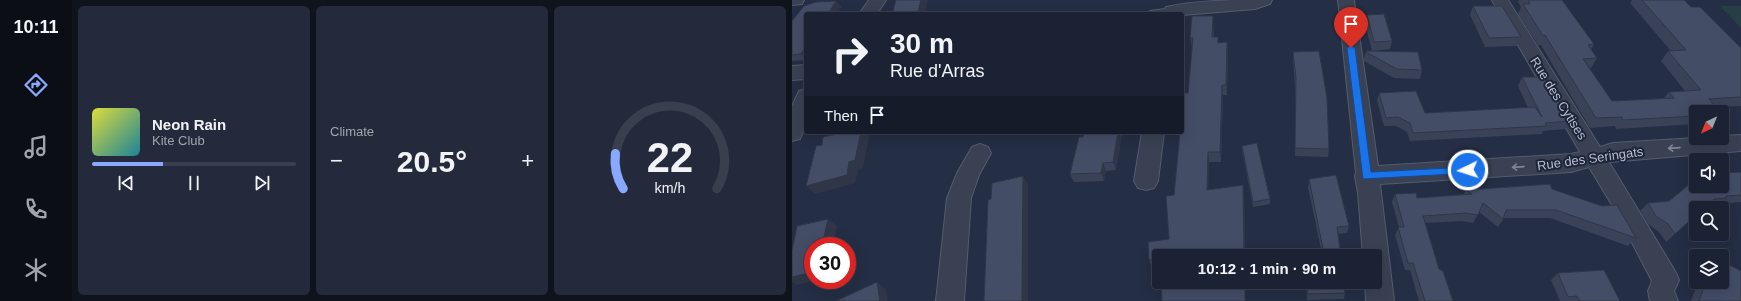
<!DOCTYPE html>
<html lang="en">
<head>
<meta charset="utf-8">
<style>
	:root { --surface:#1b2233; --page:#242a3b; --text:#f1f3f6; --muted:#a0a4ac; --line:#393f4e; --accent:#89a9ff }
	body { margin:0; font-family:Arial,sans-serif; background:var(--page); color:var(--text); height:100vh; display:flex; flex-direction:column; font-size:15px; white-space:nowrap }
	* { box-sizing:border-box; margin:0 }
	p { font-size:13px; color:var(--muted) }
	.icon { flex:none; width:22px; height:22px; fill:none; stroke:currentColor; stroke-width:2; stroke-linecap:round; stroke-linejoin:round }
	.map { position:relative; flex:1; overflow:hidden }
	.panel { display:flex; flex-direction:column; gap:6px; padding:6px; background:#0f131c; width:720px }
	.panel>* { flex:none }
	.top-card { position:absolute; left:12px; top:12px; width:380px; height:122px; border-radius:4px; box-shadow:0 4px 16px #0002,0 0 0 1px var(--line); background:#1b2233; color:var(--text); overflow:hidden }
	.needle { width:26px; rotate:223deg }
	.buttons { position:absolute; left:897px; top:105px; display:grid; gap:8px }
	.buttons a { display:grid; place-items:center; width:40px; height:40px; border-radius:4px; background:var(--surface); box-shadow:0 4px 16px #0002,0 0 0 1px var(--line); font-size:20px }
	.speed { position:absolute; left:12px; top:237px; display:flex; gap:8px; font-size:20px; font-weight:700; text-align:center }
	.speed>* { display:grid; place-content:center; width:52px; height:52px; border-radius:50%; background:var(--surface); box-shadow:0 4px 16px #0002,0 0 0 1px var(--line); line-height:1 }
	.speed .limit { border:6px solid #d22; background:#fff; color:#111 }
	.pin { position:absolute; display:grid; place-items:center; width:34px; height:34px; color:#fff; margin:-41px -17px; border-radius:50% 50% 50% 0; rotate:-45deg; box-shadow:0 0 4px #0007 }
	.pin .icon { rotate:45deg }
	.me { position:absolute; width:44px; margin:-22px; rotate:266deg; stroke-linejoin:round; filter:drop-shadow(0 0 3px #0008) }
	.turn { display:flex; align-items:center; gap:14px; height:84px; padding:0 20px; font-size:18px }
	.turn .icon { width:52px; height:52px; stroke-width:2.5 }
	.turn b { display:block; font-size:28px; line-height:34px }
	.then { display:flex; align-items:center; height:38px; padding:0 20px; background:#0003; gap:8px; font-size:15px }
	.big { font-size:30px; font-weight:800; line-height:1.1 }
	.panel .card { flex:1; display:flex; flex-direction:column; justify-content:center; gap:6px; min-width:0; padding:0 14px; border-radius:6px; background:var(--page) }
	.panel .dial { align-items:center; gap:0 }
	.dial svg { height:104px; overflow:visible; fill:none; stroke:var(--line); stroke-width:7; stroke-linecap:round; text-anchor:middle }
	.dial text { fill:var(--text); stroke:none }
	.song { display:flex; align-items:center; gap:12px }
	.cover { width:48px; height:48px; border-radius:6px; background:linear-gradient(135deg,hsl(60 70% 55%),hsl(190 70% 35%)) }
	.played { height:4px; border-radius:2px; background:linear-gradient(90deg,var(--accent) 35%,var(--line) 35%) }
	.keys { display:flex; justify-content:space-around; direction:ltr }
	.heat { display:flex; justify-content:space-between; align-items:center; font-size:22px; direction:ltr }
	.panel .tiles { flex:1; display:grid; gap:6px; grid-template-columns:repeat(3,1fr) }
	.trip { position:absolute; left:360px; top:249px; width:230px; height:40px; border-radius:4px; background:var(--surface); box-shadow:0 4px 16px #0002,0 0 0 1px var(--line); font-weight:800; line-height:40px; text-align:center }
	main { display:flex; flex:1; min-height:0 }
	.dock { display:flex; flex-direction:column; width:72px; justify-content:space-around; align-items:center; background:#0b0e14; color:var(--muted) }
	.dock .icon { width:28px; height:28px }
	.dock .selected { color:var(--accent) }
	.dock b { font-size:18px; color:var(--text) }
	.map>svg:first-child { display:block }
	.green { fill:#263e45 }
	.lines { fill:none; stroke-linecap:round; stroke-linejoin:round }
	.lane-casing { stroke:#545c6e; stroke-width:2 }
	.street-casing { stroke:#545c6e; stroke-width:2 }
	.lane { fill:#394153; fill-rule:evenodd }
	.street { fill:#394153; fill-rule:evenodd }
	.wall { fill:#3a4258 }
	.shaded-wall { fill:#2f3647 }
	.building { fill:#434d66; stroke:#2f3647 }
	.oneway { stroke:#7e8596 }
	.route { fill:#1a73e8; stroke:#114b97 }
	.labels { text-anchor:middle; stroke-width:4; stroke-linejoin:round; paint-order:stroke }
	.street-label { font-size:13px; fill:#b6bccd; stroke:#1d2539 }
</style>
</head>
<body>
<main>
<nav class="dock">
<b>10:11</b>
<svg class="icon selected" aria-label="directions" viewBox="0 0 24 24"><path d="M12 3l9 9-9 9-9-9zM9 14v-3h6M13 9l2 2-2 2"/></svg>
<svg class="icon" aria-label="music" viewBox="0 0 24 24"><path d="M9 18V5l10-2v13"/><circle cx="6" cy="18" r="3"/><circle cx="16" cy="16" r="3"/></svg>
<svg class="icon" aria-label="phone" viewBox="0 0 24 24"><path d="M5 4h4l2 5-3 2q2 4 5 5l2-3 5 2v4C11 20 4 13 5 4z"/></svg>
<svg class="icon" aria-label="climate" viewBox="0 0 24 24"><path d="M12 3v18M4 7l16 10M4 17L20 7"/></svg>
</nav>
<section class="panel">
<div class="tiles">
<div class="card">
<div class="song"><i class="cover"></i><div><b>Neon Rain</b><p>Kite Club</p></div></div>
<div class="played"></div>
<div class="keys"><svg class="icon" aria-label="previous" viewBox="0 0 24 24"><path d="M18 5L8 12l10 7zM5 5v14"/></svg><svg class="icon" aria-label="pause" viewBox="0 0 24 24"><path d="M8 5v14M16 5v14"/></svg><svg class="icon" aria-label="next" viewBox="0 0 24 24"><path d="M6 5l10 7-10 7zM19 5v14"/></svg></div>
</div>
<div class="card"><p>Climate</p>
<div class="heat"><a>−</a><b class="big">20.5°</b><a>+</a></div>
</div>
<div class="card dial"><svg viewBox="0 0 100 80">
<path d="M14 69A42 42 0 1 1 86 69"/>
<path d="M14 69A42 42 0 0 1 8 42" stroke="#89a9ff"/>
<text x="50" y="56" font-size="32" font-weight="700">22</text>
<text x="50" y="72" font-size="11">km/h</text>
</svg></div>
</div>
</section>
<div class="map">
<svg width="949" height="301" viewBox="0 0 949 301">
	<rect width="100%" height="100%" fill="#242e44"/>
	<path class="green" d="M928,6H949V28Z"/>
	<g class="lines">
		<g class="lane-casing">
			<path id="lane" d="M380,8L383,9V13L354,14L358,11Z"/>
		</g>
		<g class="street-casing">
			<path id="street" d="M0,0H12L10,4L0,5Z
				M77,0H94L85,14H67Z
				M441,0H480L478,4L463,9L390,15L370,14L374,7C396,2 418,1 441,0Z
				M546,0H562L586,166L779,154L788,152L700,0H716L808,147L821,143L904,138H930V136L949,135V151L817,162L883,271L887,280L882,291L886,301H858L856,291L860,281L823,210L797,167L779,172L588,184L602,301H574L573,282H583V256H571L566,193L563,176L564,173Z
				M14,65V79L0,80V66Z
				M14,89V124L8,139L0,141V106L7,91Z
				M350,132H372L366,181L362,188L354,190L346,188L342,181Z
				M188,144L196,147L199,153L187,175L179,198L172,301H144L155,198L165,173L180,147Z"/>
		</g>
		<use href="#lane" class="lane"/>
		<use href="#street" class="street"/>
	</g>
	<path class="wall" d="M727,0H770L802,44L799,50L805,58L799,68H797L820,101L871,99L877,92L893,91L869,61L876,51H879L838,3L840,1L839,0H892L899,7L949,48V106L924,107L904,112V124L824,129L823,126L798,128L749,45H746L726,14L729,7L726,2Z
		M44,1L49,7L44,14H14V60L0,61V21L12,6L24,2Z
		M681,6L729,37L725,46L693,47L678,15Z
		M575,15L600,41L598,49L582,51L630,70L628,79L602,78L572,61V59L574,51H580L573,23Z
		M422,26V37H426V43L435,42L436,52L435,95H431L429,162H417L416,190L452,194L453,256H367V267L360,268L357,260L377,239L382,195L396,93L400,48L398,38Z
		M501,52L537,149L536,157L503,156V87L501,60Z
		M730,77L779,121L773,129L751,131L750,134L618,141L615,132L604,126H592L585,101L587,93L633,113L736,108L726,86Z
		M293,132H336L335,134H330L324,170L314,171L312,181L282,182L278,174Z
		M450,146L478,199V204L461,207L450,150Z
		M949,172V202L927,204L925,206L913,207L874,242L867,232L856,224L848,211L856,203L877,201Z
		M517,179L557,226L555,233L546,234L549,256H511L512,249H529L516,187Z
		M760,189L844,238L836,246L758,218H712L706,227L687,212L681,223L669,221L633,223L647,269L661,301H627L618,270H613L603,235L607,227L600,202L603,194L625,198L671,195L674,190Z
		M766,273L828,301H768L759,280Z
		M514,282H552L553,293L552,299L515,300Z
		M906,282H930L949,301H899Z"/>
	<path class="shaded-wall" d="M129,0H136L133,14H112Z
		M44,1L49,7L44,14H36Z
		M421,16L422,26L421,47L420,37Z
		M435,42L436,52L435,95L434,85Z
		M14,46V60L9,54Z
		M430,85L431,95L429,162L428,152Z
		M69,132H73L77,137L71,168L66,170L63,183L24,194L14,186L57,162Z
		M326,132H329L330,134L324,170L321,162Z
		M416,152L417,162L416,199L415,190Z
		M311,163L314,171L312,181L309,173Z
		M231,176L236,184V301H230Z
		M451,185L452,194L453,256H452Z
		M36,219L45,226L41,246H30Z
		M21,272V280H26L5,285L0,282V277Z
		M85,282L94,289L96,301H88Z"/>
	<path class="building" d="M104,0H129L126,12L112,14H100Z
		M736,0H770L802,44L796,45L805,58L791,59L820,101L882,98L877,92L909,90L876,51L894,50L850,0H892L899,7H908L949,48V97L917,99L928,112H904V116L831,120L830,117L804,118L753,35L751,36L731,4H738Z
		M44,1L36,14H14V46L9,54L0,55V21L12,6L24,2Z
		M681,6H710L729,37L697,38Z
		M592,14L600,41L582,42L575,15Z
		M400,16H421L420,37H426V43L435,42L434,85H430L428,152H416L415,190L451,185L452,256H367V259L357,260L356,242L377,239L374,196L382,195L388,132H390V111L392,93H396L401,38H398Z
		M527,51L535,98L537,149L503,148L504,78L501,52Z
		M574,51L626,52L630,70L605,69L574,52Z
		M730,77H752L779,121L753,123L755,126L621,133L618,123L606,117L594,118L587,93L624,91L633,113L743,107L750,117Z
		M55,132H69L63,160L57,162L55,175L14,186L24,146L30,145L31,137Z
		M293,132H326L321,162L311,163L309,173L278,174L287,137H291Z
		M465,143L478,199L461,202L450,146Z
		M949,172V195L934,196V198L922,199L912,208H904V215L883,234L876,224L864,216L856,203L877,201L904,179V186H930V173Z
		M544,175L557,226L545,227L549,256H513L512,249H531L517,179Z
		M231,176L230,301H192L196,200L199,199L200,183Z
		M758,184L760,189L810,206L825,205L844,238L764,210H714L711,219L691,203L686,215L674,213L631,216L647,269L651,271L661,301H633L621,263H616L606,227H612L603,194L624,193L625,198L680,194L674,190Z
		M36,219L30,246H21V272L0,277V250L5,226Z
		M930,261L949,271V301H907L914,282H930Z
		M812,270L828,301H788L785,296L776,297L766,273Z
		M85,282L88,301H44Z
		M369,282H453V301H370Z
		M515,282H552L553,293L516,294Z"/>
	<defs><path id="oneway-shaft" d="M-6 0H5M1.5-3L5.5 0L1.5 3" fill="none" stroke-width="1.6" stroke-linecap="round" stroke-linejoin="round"/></defs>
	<g class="oneway">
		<use href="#oneway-shaft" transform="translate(882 148) rotate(176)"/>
		<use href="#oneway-shaft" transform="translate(726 167) rotate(176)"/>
	</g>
	<path class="route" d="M559,45L563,48L579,172L676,167L681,170L680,173L571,179L555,48Z"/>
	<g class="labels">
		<g class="street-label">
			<text transform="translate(767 98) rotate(58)" y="5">Rue des Cytises</text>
			<text transform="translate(798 158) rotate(-8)" y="5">Rue des Seringats</text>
		</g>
	</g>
</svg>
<div class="buttons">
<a><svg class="needle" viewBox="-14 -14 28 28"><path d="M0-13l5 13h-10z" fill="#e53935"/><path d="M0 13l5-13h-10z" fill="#a0a4ac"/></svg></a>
<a><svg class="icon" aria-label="sound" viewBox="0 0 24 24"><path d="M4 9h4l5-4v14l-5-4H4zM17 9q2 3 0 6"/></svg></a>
<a><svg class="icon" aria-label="search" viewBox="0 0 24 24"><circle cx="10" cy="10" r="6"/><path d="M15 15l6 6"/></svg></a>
<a><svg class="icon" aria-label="layers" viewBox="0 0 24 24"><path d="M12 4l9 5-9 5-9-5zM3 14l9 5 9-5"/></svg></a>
</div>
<div class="speed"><div class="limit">30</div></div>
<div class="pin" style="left:559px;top:48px;background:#d93025"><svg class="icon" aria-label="arrive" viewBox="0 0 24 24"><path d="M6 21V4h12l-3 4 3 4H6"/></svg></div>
<svg class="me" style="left:676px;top:170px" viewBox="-20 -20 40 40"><circle r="17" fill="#1a73e8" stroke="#fff" stroke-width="3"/><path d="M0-11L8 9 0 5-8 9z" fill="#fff"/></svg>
<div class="trip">10:12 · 1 min · 90 m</div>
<div class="top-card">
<div class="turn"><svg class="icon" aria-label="right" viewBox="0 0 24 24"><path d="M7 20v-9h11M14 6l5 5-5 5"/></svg><div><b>30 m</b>Rue d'Arras</div></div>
<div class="then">Then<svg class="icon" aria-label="arrive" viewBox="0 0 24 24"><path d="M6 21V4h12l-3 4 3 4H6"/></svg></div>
</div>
</div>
</main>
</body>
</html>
